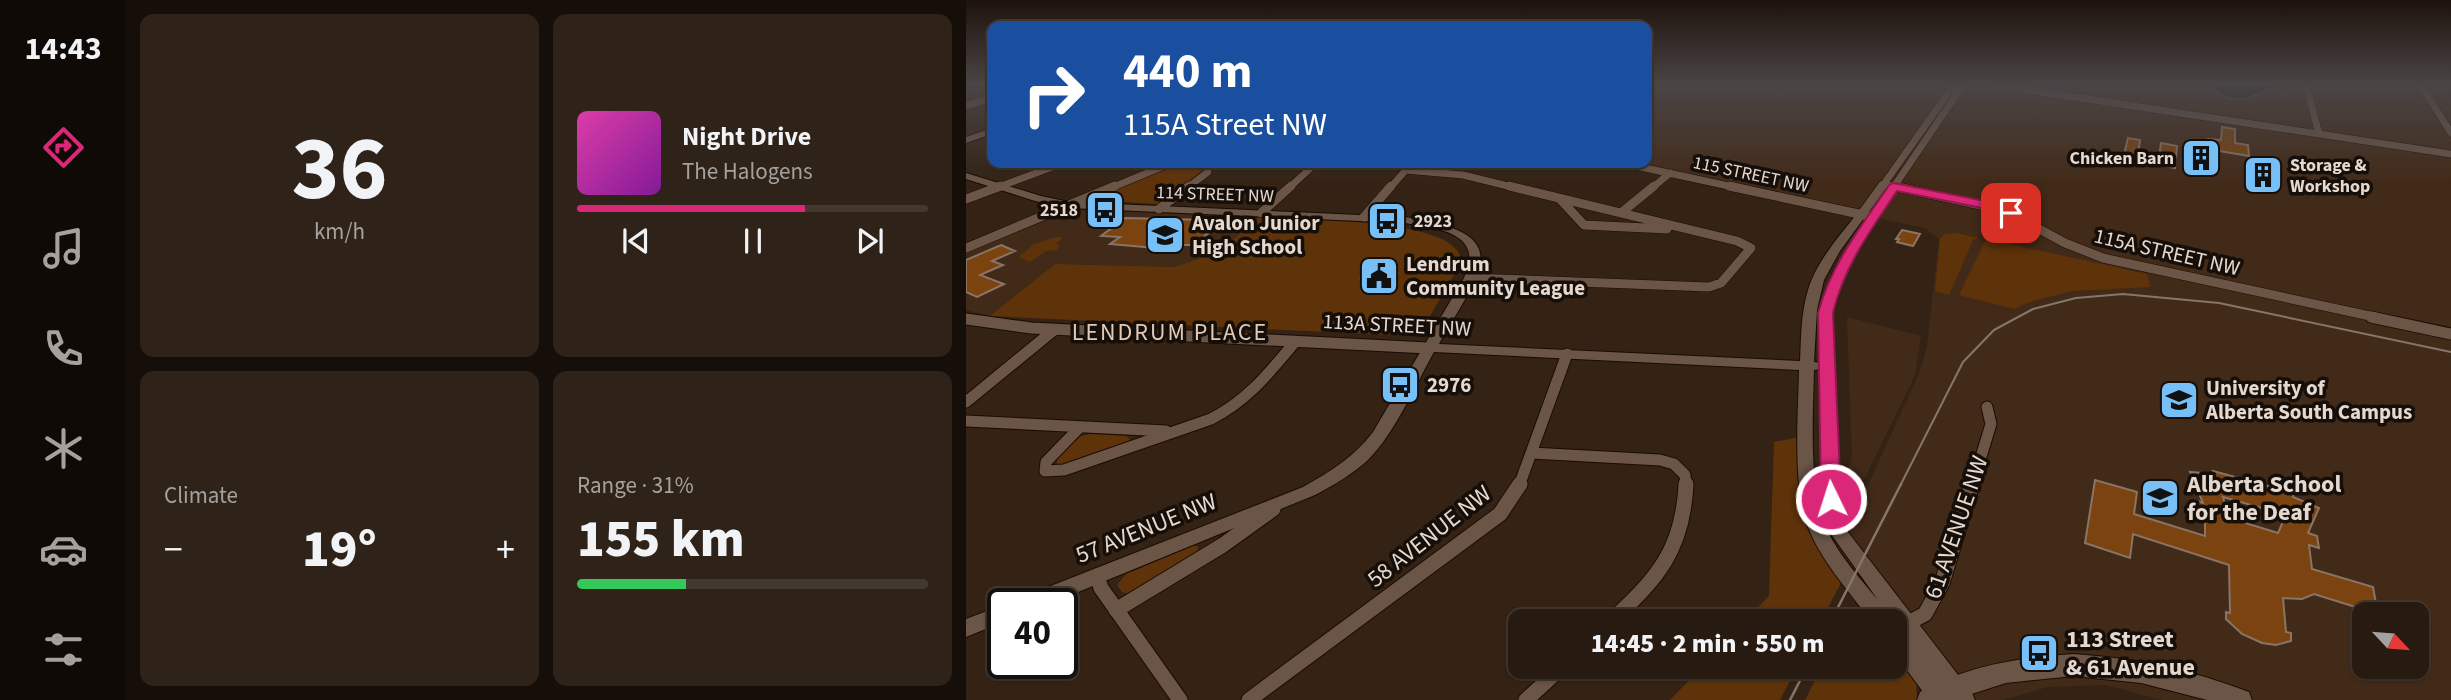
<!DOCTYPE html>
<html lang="en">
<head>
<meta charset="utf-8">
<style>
	:root { --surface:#271a10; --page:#2f2319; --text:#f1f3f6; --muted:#a4a19f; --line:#433830; --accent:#db2777 }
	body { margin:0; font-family:"Source Sans 3",sans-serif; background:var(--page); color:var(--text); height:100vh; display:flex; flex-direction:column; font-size:26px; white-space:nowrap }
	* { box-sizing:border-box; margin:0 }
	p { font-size:23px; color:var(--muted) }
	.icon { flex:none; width:38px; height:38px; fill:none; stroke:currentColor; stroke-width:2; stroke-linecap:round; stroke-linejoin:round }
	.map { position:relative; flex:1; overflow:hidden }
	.panel { display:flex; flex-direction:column; gap:14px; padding:14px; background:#150e09; width:840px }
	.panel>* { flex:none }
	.top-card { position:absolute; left:21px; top:21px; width:665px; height:147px; border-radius:14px; box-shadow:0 2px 5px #0004,0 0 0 2px var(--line); background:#1a4fa0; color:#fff; overflow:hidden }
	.needle { width:46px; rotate:116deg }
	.controls { position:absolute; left:1386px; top:602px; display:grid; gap:14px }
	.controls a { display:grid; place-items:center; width:77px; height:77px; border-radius:14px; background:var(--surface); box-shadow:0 2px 5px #0004,0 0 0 2px var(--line); font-size:35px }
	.speed { position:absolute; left:21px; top:588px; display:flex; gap:14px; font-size:35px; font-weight:700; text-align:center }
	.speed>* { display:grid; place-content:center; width:91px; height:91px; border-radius:50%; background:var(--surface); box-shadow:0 2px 5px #0004,0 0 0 2px var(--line); line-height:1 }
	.speed .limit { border:4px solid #111; border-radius:10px; background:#fff; color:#111 }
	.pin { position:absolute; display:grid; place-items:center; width:60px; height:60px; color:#fff; margin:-30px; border-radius:14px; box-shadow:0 4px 10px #0006 }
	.me { position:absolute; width:77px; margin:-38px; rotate:356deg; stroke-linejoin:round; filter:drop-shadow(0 0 5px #0008) }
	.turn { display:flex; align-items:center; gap:24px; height:147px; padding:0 21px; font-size:32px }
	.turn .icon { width:91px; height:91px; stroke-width:2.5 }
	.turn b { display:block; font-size:49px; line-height:60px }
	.big { font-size:52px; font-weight:800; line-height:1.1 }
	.panel .widget { flex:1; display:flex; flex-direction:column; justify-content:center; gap:10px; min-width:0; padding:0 24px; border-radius:14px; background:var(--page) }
	.panel .dial { align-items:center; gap:0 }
	.dial b { font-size:91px; line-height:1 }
	.song { display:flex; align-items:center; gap:21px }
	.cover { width:84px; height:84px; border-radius:10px; background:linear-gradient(135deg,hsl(320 70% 55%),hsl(290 70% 35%)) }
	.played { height:7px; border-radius:4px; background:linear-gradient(90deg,var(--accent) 65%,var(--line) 65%) }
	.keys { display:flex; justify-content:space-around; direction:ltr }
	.heat { display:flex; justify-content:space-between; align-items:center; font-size:38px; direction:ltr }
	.charge { height:10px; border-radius:5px; background:linear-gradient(90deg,#34c759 31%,var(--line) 0) }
	.panel .tiles { flex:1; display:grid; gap:14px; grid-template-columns:repeat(2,1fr) }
	.trip { position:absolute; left:542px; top:609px; width:399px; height:70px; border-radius:14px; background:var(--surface); box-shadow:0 2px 5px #0004,0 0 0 2px var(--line); font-weight:800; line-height:70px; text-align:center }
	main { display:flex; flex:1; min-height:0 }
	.dock { display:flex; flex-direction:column; width:126px; justify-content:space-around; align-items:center; background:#100a06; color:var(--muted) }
	.dock .icon { width:49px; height:49px }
	.dock .on { color:var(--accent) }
	.dock b { font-size:32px; color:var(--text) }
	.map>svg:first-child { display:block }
	.built { fill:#422a18; fill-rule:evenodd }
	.green { fill:#5f330a }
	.water { fill:#001325; stroke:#444e58; stroke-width:2 }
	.building { fill:#7b4310; stroke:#8a7465; stroke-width:2; fill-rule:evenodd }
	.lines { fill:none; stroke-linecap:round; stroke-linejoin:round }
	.minor-far3-casing { stroke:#1b0b02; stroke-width:8 }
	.minor-far2-casing { stroke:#1b0b02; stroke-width:10 }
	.minor-far1-casing { stroke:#1b0b02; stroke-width:13 }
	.minor-casing { stroke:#1b0b02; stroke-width:17 }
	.tertiary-casing { stroke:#1b0b02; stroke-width:2 }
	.secondary-casing { stroke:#1b0b02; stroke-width:2 }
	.minor-far3 { stroke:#6a5547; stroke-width:7 }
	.minor-far2 { stroke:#6a5547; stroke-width:9 }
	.minor-far1 { stroke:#6a5547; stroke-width:11 }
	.minor { stroke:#6a5547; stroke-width:15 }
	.tertiary { fill:#6a5547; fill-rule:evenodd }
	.secondary { fill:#6a5547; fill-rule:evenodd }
	.tram-far1 { stroke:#85766b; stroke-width:2 }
	.tram { stroke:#85766b; stroke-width:2.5 }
	.route { fill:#db2777; stroke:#8e194d; stroke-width:2 }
	.labels { text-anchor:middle; stroke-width:7; stroke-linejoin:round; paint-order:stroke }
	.far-poi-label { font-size:18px; font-weight:bold; fill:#e4d8cf; stroke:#160e08; text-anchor:end }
	.far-street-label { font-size:18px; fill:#e4d8cf; stroke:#160e08 }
	.poi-label { font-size:21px; font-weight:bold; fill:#e4d8cf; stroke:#160e08; text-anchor:start }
	.street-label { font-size:21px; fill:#e4d8cf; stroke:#160e08 }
	.quarter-label { font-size:24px; letter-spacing:2px; fill:#e1c9b8; stroke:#160e08 }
	.near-poi-label { font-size:24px; font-weight:bold; fill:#e4d8cf; stroke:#160e08; text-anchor:start }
	.near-street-label { font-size:24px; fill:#e4d8cf; stroke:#160e08 }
</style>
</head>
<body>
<main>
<nav class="dock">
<b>14:43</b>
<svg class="icon on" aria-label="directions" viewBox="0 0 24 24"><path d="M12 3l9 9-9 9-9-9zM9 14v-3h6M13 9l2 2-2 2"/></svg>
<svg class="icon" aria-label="music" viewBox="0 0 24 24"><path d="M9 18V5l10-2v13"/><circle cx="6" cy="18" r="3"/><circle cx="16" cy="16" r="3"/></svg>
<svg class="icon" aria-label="phone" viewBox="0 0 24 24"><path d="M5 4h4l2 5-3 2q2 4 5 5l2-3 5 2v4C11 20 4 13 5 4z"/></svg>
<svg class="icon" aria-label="climate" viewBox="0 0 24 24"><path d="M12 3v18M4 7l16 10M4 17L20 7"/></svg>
<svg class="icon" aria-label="car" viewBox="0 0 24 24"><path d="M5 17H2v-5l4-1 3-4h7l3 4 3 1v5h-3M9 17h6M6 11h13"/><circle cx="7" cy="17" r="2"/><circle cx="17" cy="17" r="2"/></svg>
<svg class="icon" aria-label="filters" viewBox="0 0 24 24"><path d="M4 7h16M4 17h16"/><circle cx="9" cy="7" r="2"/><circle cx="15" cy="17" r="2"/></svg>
</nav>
<section class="panel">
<div class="tiles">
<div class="widget dial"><b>36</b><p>km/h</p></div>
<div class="widget">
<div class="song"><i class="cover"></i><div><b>Night Drive</b><p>The Halogens</p></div></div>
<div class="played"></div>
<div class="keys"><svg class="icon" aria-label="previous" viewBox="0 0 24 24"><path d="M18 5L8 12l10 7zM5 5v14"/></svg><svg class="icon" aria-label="pause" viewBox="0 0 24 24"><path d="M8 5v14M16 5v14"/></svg><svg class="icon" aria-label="next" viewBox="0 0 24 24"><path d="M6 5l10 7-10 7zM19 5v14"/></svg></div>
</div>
<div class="widget"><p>Climate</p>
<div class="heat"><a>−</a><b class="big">19°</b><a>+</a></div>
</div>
<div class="widget"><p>Range · 31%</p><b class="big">155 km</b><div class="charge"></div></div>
</div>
</section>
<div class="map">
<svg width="1485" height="700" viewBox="0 0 1485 700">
	<rect width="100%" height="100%" fill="#342315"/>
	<path class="built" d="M681,85H1485V700H1196L1139,685L1082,687L1037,700H989L876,552L853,500L887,498L902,485L929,426L953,374L961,347L973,239L959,228L656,163H681ZM1398,614H1451V667H1398Z
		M107,210L156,211L292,218L254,251L209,267L89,264L24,316L0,310V253Z
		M881,317L955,336L949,375L899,478L881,495L877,488L886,456Z"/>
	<path class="green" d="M216,163L237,170L192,204L124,200Z
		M292,218C326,220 499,216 495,263L455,331L444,336L24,316L89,264L209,267L254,251Z
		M990,233L1013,238L1007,240L983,295L969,291L974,239L978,234Z
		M90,237L97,238L89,244L94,245L91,250L80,251L64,262L53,257L68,244Z
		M1020,239L1181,274L1185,287L1106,291L1063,302L1048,309L993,295Z
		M123,434L160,436L164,439L161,443L102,464H91V458L112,437Z
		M834,437L835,490L877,579L855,621H779L803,596L808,442Z
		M226,546H231L233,552L165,594L156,592L151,585L160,574Z
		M929,651L950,680L951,700H839L856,667H929Z
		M736,667H831L814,700H704Z"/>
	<path class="water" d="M1248,85H1307C1289,98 1266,107 1247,89Z"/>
	<path class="building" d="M1256,127L1269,129V143L1282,145L1283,156L1241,149L1242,139L1255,140Z
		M1162,138L1174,140L1171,162L1157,159Z
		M1195,143L1211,146L1209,168L1192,165Z
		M1290,162L1301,164L1303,188L1292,186Z
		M159,218L240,220L237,222L256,223L227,245H207L201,249L144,244L154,237L135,236Z
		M936,230L954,234L947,246L931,242L933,239H930Z
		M35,245L49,251L26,261L37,265L14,275L38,284L11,297L0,292V260Z
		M401,271L412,272L431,273L426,280L395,278Z
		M1247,471L1328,493L1327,497L1353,508L1342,533L1351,536L1353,548L1343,545L1346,569L1407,587L1412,614L1348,594L1336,599L1317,598L1320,632L1325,633V641L1310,645L1296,643L1276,634L1260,619V612L1264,613L1263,565L1167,534L1164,558L1119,543L1129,480L1171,492L1168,514L1239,536V514L1229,511V500L1237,503L1224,472L1248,474ZM1257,497L1320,515L1312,533L1263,518Z"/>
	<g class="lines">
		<g class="minor-far3-casing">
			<path id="minor-far3" d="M1029,85L1485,154
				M1340,85L1353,134
				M1455,85L1485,133
				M0,106L26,98
				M656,163L772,188
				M439,170L497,175L550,188
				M917,184L935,188
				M30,188L97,163
				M145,188L205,163
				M221,188L242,172L241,166L230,163
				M323,188L350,163
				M424,188L446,163
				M686,188L704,173
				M915,188L988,85
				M927,188L997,85"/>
		</g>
		<g class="minor-far2-casing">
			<path id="minor-far2" d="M763,186L907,217L928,186
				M927,186L1038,210L1099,243L1137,258L1413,318
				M0,199L35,186
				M594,199L618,225L701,229
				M193,209L223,186
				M295,213L325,186
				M655,213L688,186
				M896,214L916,186
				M398,217L425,186
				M0,248L149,186
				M504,278L743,287L755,283L785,248L771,241L543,186"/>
		</g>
		<g class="minor-far1-casing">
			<path id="minor-far1" d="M1405,317L1485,334
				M0,319L65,328L462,348
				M0,402L88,330
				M0,421L200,431
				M114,427L80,462L79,471L98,470L245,419C281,401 303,373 329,342
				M565,453L694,460L708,464L719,475L720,486
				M553,486L601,354
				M1006,486L1025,424L1021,407"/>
		</g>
		<g class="minor-casing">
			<path id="minor" d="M131,576L135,588L214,700
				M150,610L257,545L307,509
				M645,621C691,579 717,550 720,484
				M929,630L959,614L976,583L1006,484
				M283,700L534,514L554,484
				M560,700L596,667"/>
		</g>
		<g class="tertiary-casing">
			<path id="tertiary" d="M0,173L75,196L103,202L439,217C554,234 514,271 473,344L834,361C835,338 835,312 842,290C851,260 874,236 892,212H900L901,214L874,251L858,280L851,310L848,362L854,363L853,313L867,272L903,215H911L913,217L879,272L867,313L874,499L882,532L1006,693L1009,700H963L929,654V628L934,630L929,621H905C882,590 853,559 840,522C827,485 832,410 833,370L468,352C449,386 430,431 403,459C387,474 368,485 349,495L83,604H51L54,598L337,487C364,472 388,457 407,432L498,278C500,273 503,267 503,262C508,230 461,227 439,223L103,208L69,201L0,179ZM854,369L856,499L865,534L912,600C892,576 868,550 857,520C843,481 847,413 848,370Z
				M37,605V622L0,637V619Z"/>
		</g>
		<g class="secondary-casing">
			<path id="secondary" d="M26,128V134L0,143V137Z
				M1108,654C1168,658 1226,670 1283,692L1286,700H1241L1175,683L1108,676L1040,683L987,700H951L954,692L959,689C1005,665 1057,657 1108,654Z"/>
		</g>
		<use href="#minor-far3" class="minor-far3"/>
		<use href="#minor-far2" class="minor-far2"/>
		<use href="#minor-far1" class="minor-far1"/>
		<use href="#minor" class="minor"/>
		<use href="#tertiary" class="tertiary"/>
		<use href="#secondary" class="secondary"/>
		<path class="tram-far1" d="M934,486L997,362L1028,330L1067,309L1110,298L1157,294L1253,303L1485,352"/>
		<path class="tram" d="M865,621L935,484
			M824,700L841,667"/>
	</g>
	<linearGradient id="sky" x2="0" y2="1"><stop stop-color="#1d130c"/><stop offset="0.46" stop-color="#4a4546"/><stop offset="1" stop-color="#4a4546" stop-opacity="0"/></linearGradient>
	<rect width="1485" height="183" fill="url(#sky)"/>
	<path class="route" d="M928,183L1014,200L1052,213L1045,217L1011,207L931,191C905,230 878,266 867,313L875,499L872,505L865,507L858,505L855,499L852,313C865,264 896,225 924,184Z"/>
	<defs>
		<g id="building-square" transform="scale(2.0125)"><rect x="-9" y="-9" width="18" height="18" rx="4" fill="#77bff7" stroke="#160e08"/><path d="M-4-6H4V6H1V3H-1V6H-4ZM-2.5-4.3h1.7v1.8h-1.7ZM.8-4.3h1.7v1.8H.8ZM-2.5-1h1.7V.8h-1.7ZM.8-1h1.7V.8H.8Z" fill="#111"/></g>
		<g id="bus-square" transform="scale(2.0125)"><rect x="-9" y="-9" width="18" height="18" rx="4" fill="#77bff7" stroke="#160e08"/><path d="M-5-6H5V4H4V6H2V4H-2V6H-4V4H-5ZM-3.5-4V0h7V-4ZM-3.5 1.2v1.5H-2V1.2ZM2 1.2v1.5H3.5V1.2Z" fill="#111"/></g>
		<g id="school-square" transform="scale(2.0125)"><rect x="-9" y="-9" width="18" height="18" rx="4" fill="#77bff7" stroke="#160e08"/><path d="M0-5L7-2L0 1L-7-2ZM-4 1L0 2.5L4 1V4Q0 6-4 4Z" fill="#111"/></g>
		<g id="civic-square" transform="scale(2.0125)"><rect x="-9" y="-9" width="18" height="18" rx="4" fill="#77bff7" stroke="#160e08"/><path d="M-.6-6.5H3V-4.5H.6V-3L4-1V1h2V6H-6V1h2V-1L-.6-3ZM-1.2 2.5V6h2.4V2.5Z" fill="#111"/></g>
		<g id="university-square" transform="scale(2.0125)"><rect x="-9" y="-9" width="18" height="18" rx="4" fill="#77bff7" stroke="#160e08"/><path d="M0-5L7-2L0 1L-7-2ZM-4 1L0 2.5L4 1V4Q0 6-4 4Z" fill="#111"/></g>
	</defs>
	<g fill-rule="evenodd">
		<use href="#building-square" x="1235" y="158"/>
		<use href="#building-square" x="1297" y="175"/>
		<use href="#bus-square" x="139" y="210"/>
		<use href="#bus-square" x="421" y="221"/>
		<use href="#school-square" x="199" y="235"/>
		<use href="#civic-square" x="413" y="276"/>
		<use href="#bus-square" x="434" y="385"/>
		<use href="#university-square" x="1213" y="400"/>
		<use href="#school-square" x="1194" y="498"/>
		<use href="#bus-square" x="1073" y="653"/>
	</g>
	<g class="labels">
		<g class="far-poi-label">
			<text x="1208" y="164">Chicken Barn</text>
			<text x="1324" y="171" text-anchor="start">Storage &amp;<tspan x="1324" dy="21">Workshop</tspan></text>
			<text x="112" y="216">2518</text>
			<text x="448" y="227" text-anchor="start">2923</text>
		</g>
		<g class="far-street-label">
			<text transform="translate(785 174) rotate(12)" y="6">115 STREET NW</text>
			<text transform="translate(249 194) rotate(2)" y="6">114 STREET NW</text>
		</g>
		<g class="poi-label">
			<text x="226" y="230">Avalon Junior<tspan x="226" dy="24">High School</tspan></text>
			<text x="440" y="271">Lendrum<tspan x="440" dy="24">Community League</tspan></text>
			<text x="461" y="392">2976</text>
			<text x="1240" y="395">University of<tspan x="1240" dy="24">Alberta South Campus</tspan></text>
		</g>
		<g class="street-label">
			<text transform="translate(1201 252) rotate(13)" y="7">115A STREET NW</text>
			<text transform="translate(431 325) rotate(3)" y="7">113A STREET NW</text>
		</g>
		<g class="quarter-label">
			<text x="204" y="340">LENDRUM PLACE</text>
		</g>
		<g class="near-poi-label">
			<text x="1221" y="492">Alberta School<tspan x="1221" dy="28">for the Deaf</tspan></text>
			<text x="1100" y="647">113 Street<tspan x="1100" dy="28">&amp; 61 Avenue</tspan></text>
		</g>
		<g class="near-street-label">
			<text transform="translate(990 527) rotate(-71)" y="8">61 AVENUE NW</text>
			<text transform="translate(180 528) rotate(-22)" y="8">57 AVENUE NW</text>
			<text transform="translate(463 536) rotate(-38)" y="8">58 AVENUE NW</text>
		</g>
	</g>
</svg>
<div class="controls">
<a><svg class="needle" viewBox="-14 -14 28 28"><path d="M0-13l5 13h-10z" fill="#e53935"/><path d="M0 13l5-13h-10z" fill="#a4a19f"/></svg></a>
</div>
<div class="speed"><div class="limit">40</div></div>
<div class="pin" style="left:1045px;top:213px;background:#d93025"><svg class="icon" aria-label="arrive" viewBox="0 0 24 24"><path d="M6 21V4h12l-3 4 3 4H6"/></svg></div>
<svg class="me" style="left:865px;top:499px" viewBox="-20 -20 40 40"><circle r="17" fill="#db2777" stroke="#fff" stroke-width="3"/><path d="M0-11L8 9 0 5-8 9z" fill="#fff"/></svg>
<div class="trip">14:45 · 2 min · 550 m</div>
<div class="top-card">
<div class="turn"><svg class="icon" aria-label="right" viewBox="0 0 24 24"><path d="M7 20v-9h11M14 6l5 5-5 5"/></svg><div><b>440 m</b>115A Street NW</div></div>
</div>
</div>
</main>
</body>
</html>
